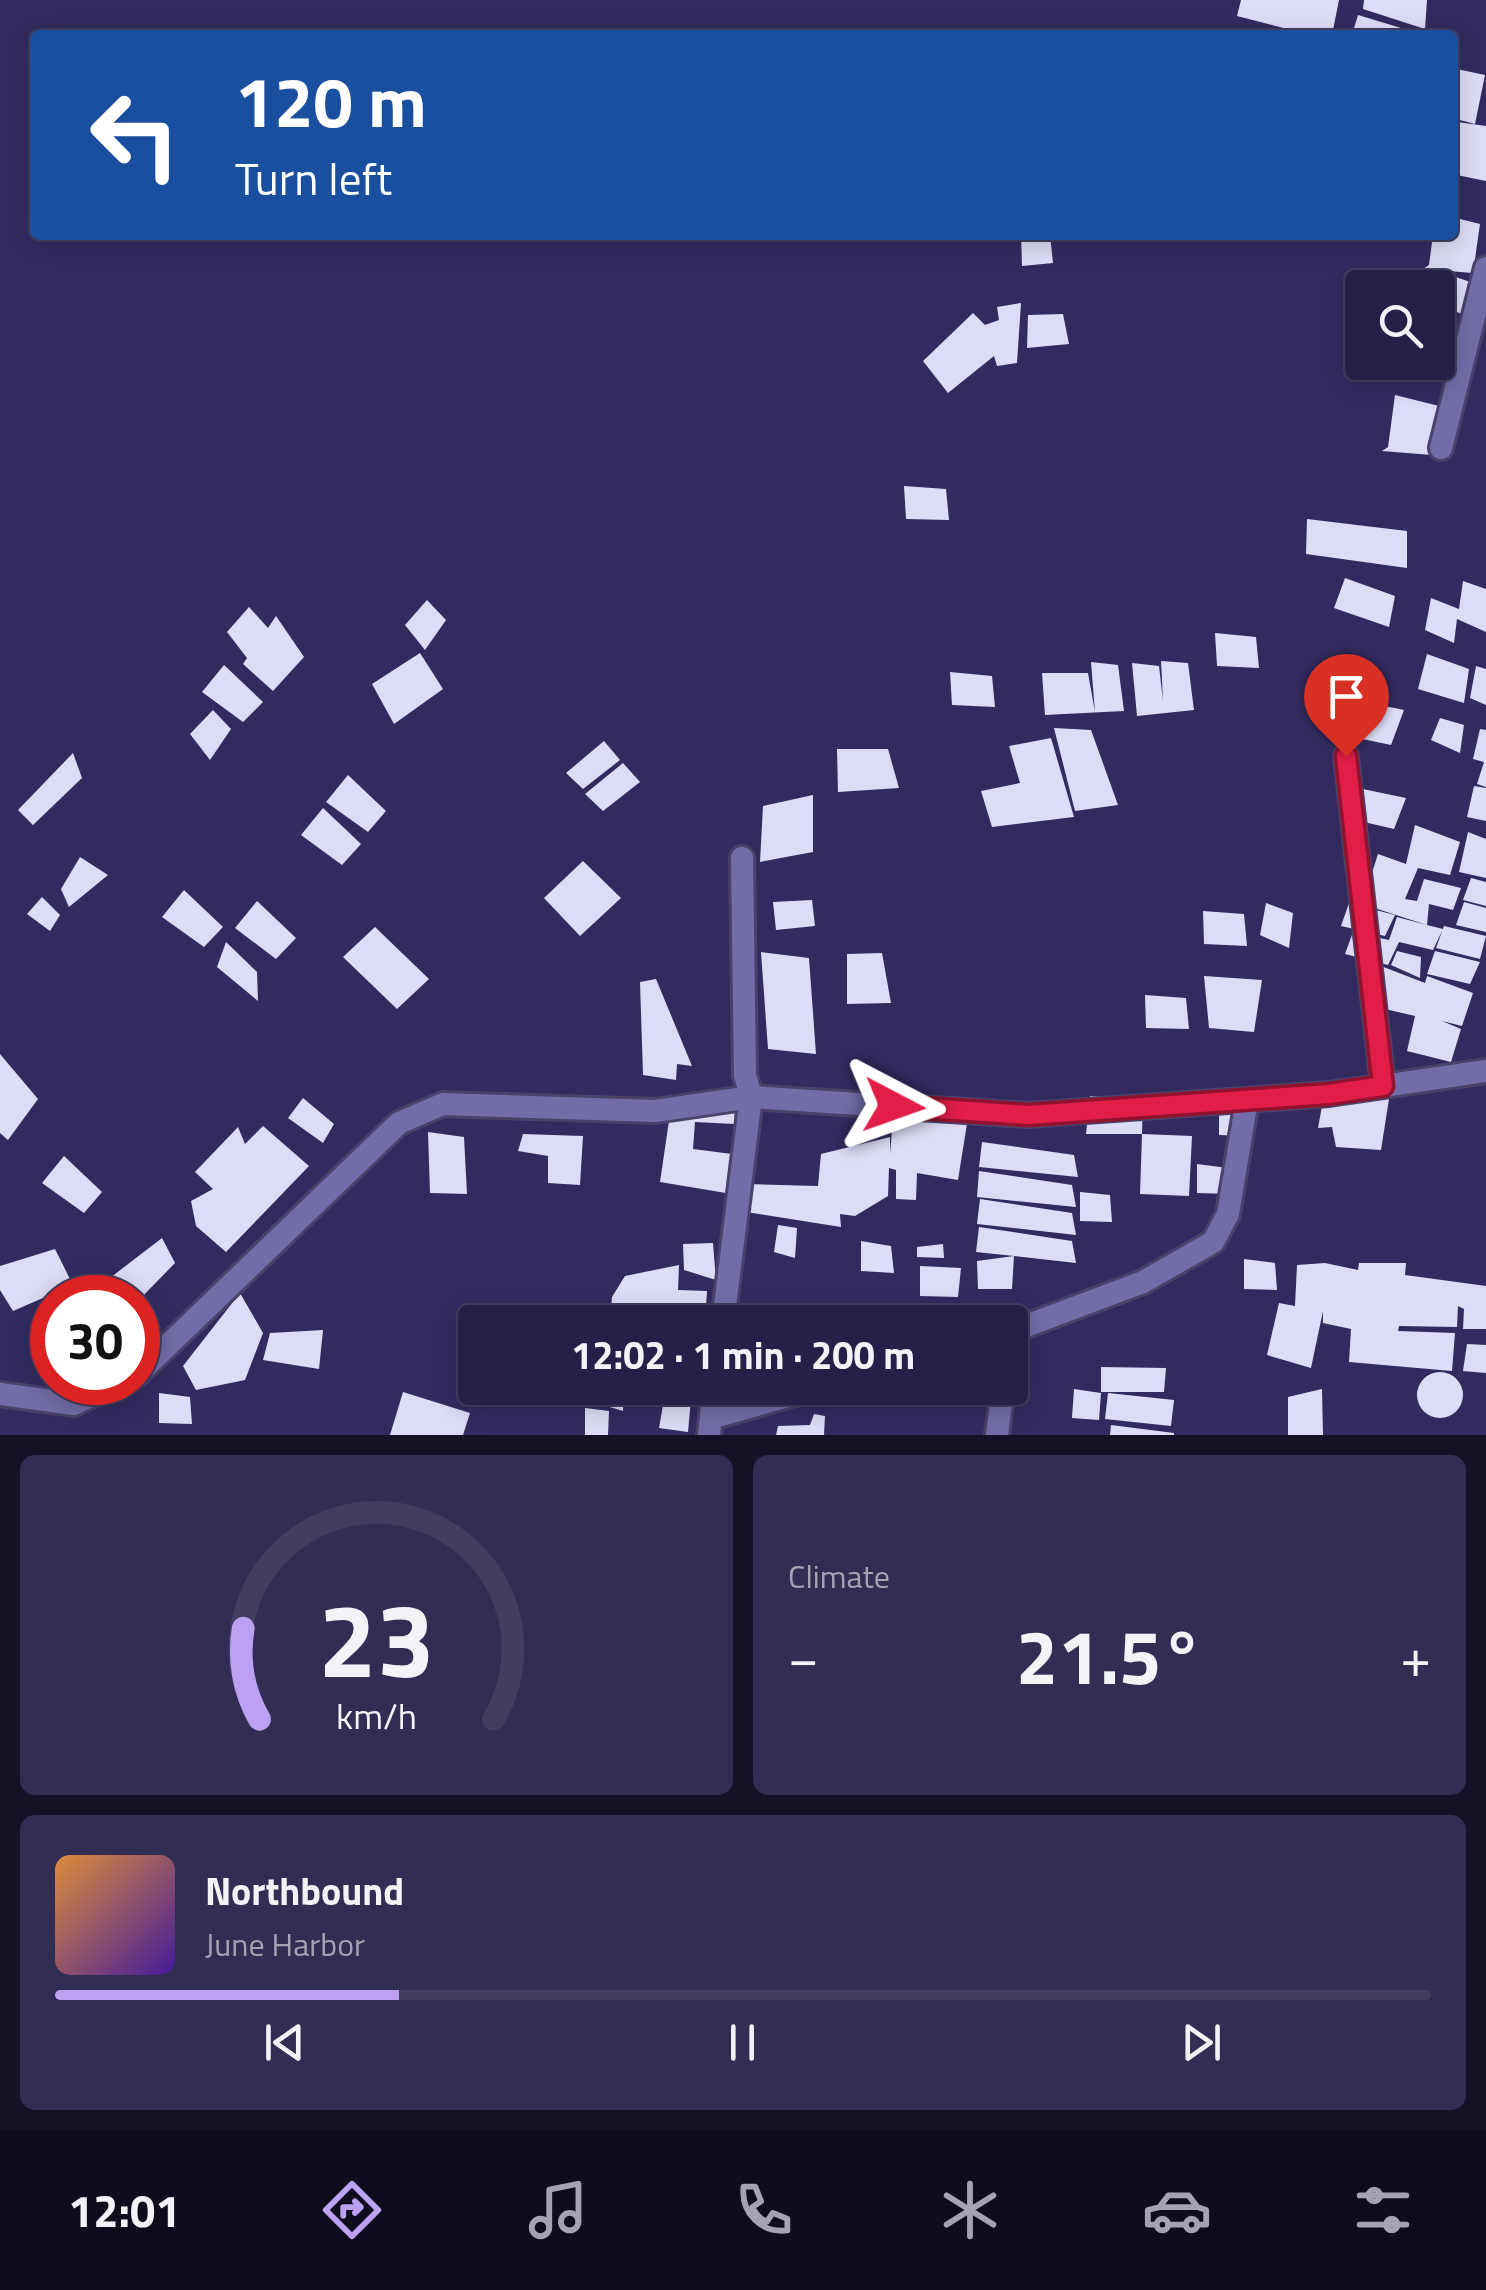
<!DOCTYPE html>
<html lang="en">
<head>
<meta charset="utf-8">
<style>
	:root { --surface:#262048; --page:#322d52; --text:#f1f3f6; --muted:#a4a3b4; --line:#423e60; --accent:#bca0f2 }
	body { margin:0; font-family:"Titillium Web",sans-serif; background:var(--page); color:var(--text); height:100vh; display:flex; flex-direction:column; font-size:38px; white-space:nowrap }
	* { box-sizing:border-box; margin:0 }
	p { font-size:32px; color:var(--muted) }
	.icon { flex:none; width:55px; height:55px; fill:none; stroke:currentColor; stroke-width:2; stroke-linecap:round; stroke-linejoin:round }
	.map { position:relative; height:1435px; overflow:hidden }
	.sheet { display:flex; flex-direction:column; gap:20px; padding:20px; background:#151228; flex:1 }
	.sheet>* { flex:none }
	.top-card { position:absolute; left:30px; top:30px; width:1428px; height:210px; border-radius:10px; box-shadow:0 5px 25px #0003,0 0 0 2px var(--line); background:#1a4fa0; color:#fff; overflow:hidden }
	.fabs { position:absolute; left:1345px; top:270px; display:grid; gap:20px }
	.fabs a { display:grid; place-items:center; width:110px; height:110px; border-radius:10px; background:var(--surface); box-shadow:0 5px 25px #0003,0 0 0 2px var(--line); font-size:50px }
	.speed { position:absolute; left:30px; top:1275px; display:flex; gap:20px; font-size:50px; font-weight:700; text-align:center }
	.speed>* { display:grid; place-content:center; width:130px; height:130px; border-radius:50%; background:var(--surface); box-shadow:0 5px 25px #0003,0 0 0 2px var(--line); line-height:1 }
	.speed .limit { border:15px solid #d22; background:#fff; color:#111 }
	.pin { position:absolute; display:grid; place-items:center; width:85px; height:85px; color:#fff; margin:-102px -42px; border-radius:50% 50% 50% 0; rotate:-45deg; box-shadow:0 0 10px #0007 }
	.pin .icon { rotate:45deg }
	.me { position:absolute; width:110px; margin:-55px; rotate:94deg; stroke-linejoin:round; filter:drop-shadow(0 0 8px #0008) }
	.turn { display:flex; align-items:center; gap:35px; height:210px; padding:0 40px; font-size:45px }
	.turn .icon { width:130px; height:130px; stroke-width:2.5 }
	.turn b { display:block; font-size:70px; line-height:85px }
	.big { font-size:75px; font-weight:700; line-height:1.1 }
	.sheet .widget { flex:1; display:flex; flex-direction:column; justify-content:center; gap:15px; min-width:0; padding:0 35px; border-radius:15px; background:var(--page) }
	.sheet .dial { align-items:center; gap:0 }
	.dial svg { height:260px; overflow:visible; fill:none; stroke:var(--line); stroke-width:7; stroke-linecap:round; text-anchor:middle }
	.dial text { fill:var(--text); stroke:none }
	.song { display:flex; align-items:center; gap:30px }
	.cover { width:120px; height:120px; border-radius:15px; background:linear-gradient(135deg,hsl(30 70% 55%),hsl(260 70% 35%)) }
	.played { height:10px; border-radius:5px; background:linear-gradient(90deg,var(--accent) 25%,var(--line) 25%) }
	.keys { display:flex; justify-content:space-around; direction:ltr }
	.heat { display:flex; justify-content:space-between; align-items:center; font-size:55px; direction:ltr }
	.sheet .tiles { flex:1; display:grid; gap:20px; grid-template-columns:1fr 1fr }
	.widget:last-child { grid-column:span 2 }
	.trip { position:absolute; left:458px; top:1305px; width:570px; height:100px; border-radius:10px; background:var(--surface); box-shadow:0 5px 25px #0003,0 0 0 2px var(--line); font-weight:700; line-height:100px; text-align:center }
	.tab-bar { display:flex; height:160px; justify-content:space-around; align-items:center; background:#0f0d1d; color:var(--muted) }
	.tab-bar .icon { width:70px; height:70px }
	.tab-bar .on { color:var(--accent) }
	.tab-bar b { font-size:45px; color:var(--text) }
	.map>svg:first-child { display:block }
	.building { fill:#dcdcf6 }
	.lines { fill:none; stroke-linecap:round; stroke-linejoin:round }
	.minor-casing { stroke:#4a426b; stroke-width:28 }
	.minor { stroke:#726da8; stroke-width:22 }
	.route-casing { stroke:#92132f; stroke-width:25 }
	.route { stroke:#e11d48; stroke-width:18 }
</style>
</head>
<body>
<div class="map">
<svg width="1486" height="1435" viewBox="0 0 1486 1435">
	<rect width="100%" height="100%" fill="#332b60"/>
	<path class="building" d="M1241,0H1339L1332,35H1310L1237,16Z
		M1364,0H1427L1425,29L1363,9Z
		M1358,15L1421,34V35H1352Z
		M1452,68L1485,75L1475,124L1452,118Z
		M1457,122L1486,126V181L1452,174Z
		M1452,217L1480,224L1473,273L1423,269L1429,265L1433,235H1452Z
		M1021,235H1050L1053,263L1022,266Z
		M1444,273L1482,286L1473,318L1438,305Z
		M1021,303L1017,363L997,366L994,356L948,393L923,361L973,313L985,325L999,320L997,307Z
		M1063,314L1069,344L1027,348L1028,315Z
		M1395,395L1439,406L1432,455L1382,451L1388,447Z
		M904,486L946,489L949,520L906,519Z
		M1307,519L1407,531V568L1306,554Z
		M1345,578L1395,596L1389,627L1334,608Z
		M1463,581L1486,589V632L1457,619L1454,643L1425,630L1431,598L1459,609Z
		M427,600L446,620L425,650L405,625Z
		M249,607L268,628L276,616L304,657L273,691L243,664L247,658L227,632Z
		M1215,633L1256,637L1259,668L1217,666Z
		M420,653L443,689L394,724L372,684Z
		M1427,654L1469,669L1464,703L1418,689Z
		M1161,661L1188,663L1194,710L1137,716L1132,663L1159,666L1163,701Z
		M1091,662L1118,665L1124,711L1045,715L1042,673H1088L1095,712Z
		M224,665L263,702L243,722L202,692Z
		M1476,666L1486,669V705L1470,698Z
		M950,672L992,676L995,707L952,705Z
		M1356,700L1404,710L1391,745L1348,736Z
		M213,710L231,729L210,760L190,734Z
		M1440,718L1464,725L1460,753L1431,740Z
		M1054,728L1091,730L1118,805L1075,811Z
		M1480,729L1486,730V787L1477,784L1484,762L1473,759Z
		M1051,738L1074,817L992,827L981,791L1020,783L1009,746Z
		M604,741L620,760L583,789L566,773Z
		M837,749H888L899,788L838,792Z
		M73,753L82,778L33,825L18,810Z
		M623,763L640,782L603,811L585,794Z
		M348,775L386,811L368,832L326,802Z
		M1474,786L1486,788V821L1467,817Z
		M1358,788L1406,798L1394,829L1351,819Z
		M813,795V852L760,862L763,806Z
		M323,808L361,844L342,865L301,835Z
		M1415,825L1460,842L1450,875L1418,868L1405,899L1417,901L1424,879L1461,888L1453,910L1429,904L1427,925L1443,929L1433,950L1399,942L1388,965L1345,954L1353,932L1389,940L1397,917L1427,925L1362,904L1378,854L1406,864Z
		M1468,832L1486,839V878L1459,872Z
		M80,857L108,875L69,907L61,889Z
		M583,861L621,898L580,936L544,898Z
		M1471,878L1486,882V906L1463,900Z
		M184,890L223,927L204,947L162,917Z
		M42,897L60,915L50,931L27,914Z
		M812,900L815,926L776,930L773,902Z
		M257,901L296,938L276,959L235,928Z
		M1464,902L1486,908V932L1456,925Z
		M1266,903L1293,913L1289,948L1260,935Z
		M1349,903L1395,915L1385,936L1341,926Z
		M1203,911L1244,914L1247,946L1204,944Z
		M1444,926L1486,936L1480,959L1436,948Z
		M375,927L429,979L397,1009L343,957Z
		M226,942L257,972L258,1001L217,967Z
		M1397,951L1421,957L1420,978L1391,965Z
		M1435,951L1480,962L1470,984L1427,974Z
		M761,952L809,958L816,1054L768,1049Z
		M882,953L891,1003L847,1004V954Z
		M1381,966L1425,983L1427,976L1473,993L1462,1026L1442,1021L1461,1029L1451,1062L1407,1051L1415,1016L1372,1006Z
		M1204,976L1262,980L1254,1032L1209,1028Z
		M656,979L692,1066L677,1064L676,1080L643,1075L640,982Z
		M1145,995L1186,998L1189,1029L1146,1028Z
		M0,1054L38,1099L8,1140L0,1133Z
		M1324,1095L1389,1099L1381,1150L1336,1147L1332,1127L1318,1128Z
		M1090,1096L1143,1098L1142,1134L1192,1136L1189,1196L1140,1194L1142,1134H1086Z
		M303,1098L334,1124L323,1143L288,1118Z
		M894,1106L969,1111L958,1180L917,1173L916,1200L896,1199V1170L889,1168L888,1196L855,1216L840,1214L841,1227L746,1212L747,1184L818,1186L821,1154L890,1137V1154Z
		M1219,1106L1249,1110L1252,1136L1219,1135Z
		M735,1109L734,1124L695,1122L693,1149L732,1154L726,1193L660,1182L670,1114Z
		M263,1126L309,1166L226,1252L196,1226L191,1201L213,1189L195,1172L238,1127L245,1144Z
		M428,1132L464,1137L467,1194L430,1193Z
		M523,1134L583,1136L580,1185L548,1183V1156L518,1151Z
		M982,1142L1074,1155L1078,1177L979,1167Z
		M64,1156L102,1192L84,1213L42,1183Z
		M1197,1164L1228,1168L1230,1194L1197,1193Z
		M979,1171L1072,1185L1076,1207L977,1197Z
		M1080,1192L1110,1195L1112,1222L1080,1221Z
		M980,1199L1072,1213L1076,1235L977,1224Z
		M778,1225L797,1228L795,1258L774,1252Z
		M979,1227L1072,1241L1076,1263L1014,1256L1012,1289H978L977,1261L1014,1256L976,1252Z
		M162,1238L175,1263L138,1301L106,1281Z
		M861,1241L891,1246L894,1273L861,1271Z
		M713,1243L716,1280L684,1270L683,1244Z
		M943,1244L944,1258L917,1257V1247Z
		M55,1249L73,1285L13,1311L0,1290V1266Z
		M1244,1259L1275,1263L1277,1290L1244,1289Z
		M1325,1263L1358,1270L1359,1263H1406L1405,1275L1486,1286V1329H1463L1464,1309L1458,1306L1457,1327L1399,1326L1398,1331L1455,1333L1452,1371L1349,1362L1351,1329L1323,1323V1311L1311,1368L1267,1355L1279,1303L1295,1306L1297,1265Z
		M679,1265L678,1290L707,1291L705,1322H610L612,1297L625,1276Z
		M920,1266L961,1268L958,1297L920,1296Z
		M240,1293L263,1333L245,1380L196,1390L183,1366Z
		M563,1309L597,1314L595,1322H561Z
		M323,1330L319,1369L263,1360L270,1333Z
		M1467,1344L1486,1345V1373L1463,1371Z
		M1101,1367L1166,1368L1164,1392H1101Z
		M1417 1395a23 23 0 1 1 46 0a23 23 0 1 1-46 0Z
		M606,1388H624L623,1411L603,1405Z
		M666,1388H692L688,1432L659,1428Z
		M1074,1389L1101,1393L1099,1420L1072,1418Z
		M1322,1389L1323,1435H1288V1397Z
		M403,1392L470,1413L463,1435H390Z
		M159,1393L190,1397L192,1424L159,1423Z
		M1108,1393L1174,1400L1171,1426L1105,1419Z
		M585,1408L609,1411L608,1435H585Z
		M814,1414L825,1416L824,1435H776L778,1426L810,1425Z
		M1111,1425L1174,1433V1435H1110Z"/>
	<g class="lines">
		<g class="minor-casing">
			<path id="minor" d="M1441,448L1486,268
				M1346,756L1383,1086
				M723,1322L751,1097L745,1075L742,858
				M1010,1332L1143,1282L1213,1242L1228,1214L1247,1100
				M138,1374L399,1123L443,1104L655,1111L751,1097L1028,1115L1329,1094L1486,1071
				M0,1394L74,1404L120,1382
				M711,1418L816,1388
				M709,1435L714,1388
				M997,1435L1003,1388"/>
		</g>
		<use href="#minor" class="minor"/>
	</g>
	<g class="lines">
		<g class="route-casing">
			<path id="route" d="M894,1106L1028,1115L1329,1094L1383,1086L1346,756"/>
		</g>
		<use href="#route" class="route"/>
	</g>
</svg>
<div class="fabs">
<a><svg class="icon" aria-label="search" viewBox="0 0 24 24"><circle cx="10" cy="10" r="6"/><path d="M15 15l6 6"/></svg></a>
</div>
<div class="speed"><div class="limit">30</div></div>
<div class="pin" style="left:1346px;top:756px;background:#d93025"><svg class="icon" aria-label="arrive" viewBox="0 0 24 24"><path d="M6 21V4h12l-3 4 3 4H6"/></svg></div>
<svg class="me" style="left:894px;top:1106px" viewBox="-20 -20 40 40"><path d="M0-17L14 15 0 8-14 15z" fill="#e11d48" stroke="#fff" stroke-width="4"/></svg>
<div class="trip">12:02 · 1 min · 200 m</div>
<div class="top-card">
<div class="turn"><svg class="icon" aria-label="left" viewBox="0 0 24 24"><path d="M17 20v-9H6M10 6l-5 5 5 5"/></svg><div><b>120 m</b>Turn left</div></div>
</div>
</div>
<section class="sheet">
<div class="tiles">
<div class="widget dial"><svg viewBox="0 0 100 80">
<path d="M14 69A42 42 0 1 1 86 69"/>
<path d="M14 69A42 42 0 0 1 9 41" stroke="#bca0f2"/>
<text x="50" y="56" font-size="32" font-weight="700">23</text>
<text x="50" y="72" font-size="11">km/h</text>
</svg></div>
<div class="widget"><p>Climate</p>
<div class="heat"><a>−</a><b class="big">21.5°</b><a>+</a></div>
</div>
<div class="widget">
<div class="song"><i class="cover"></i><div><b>Northbound</b><p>June Harbor</p></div></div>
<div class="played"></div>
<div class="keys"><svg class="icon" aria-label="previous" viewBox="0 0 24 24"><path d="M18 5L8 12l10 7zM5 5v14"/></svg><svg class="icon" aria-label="pause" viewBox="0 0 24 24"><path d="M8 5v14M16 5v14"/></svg><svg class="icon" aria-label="next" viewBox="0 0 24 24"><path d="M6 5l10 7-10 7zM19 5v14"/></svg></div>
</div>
</div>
</section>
<nav class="tab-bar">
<b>12:01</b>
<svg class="icon on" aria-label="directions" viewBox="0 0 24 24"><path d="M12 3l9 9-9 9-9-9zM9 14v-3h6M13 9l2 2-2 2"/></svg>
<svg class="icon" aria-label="music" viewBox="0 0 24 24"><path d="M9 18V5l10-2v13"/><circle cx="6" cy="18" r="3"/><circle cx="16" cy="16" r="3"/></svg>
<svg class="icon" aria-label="phone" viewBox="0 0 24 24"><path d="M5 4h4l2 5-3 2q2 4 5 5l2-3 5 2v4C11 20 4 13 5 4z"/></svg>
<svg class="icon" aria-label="climate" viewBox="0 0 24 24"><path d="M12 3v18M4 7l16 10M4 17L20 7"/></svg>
<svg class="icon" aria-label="car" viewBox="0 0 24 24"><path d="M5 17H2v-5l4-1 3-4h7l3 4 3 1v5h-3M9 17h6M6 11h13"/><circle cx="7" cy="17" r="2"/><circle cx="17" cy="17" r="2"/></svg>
<svg class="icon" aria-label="filters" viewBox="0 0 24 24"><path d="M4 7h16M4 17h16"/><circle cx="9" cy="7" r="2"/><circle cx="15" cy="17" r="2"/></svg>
</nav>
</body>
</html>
